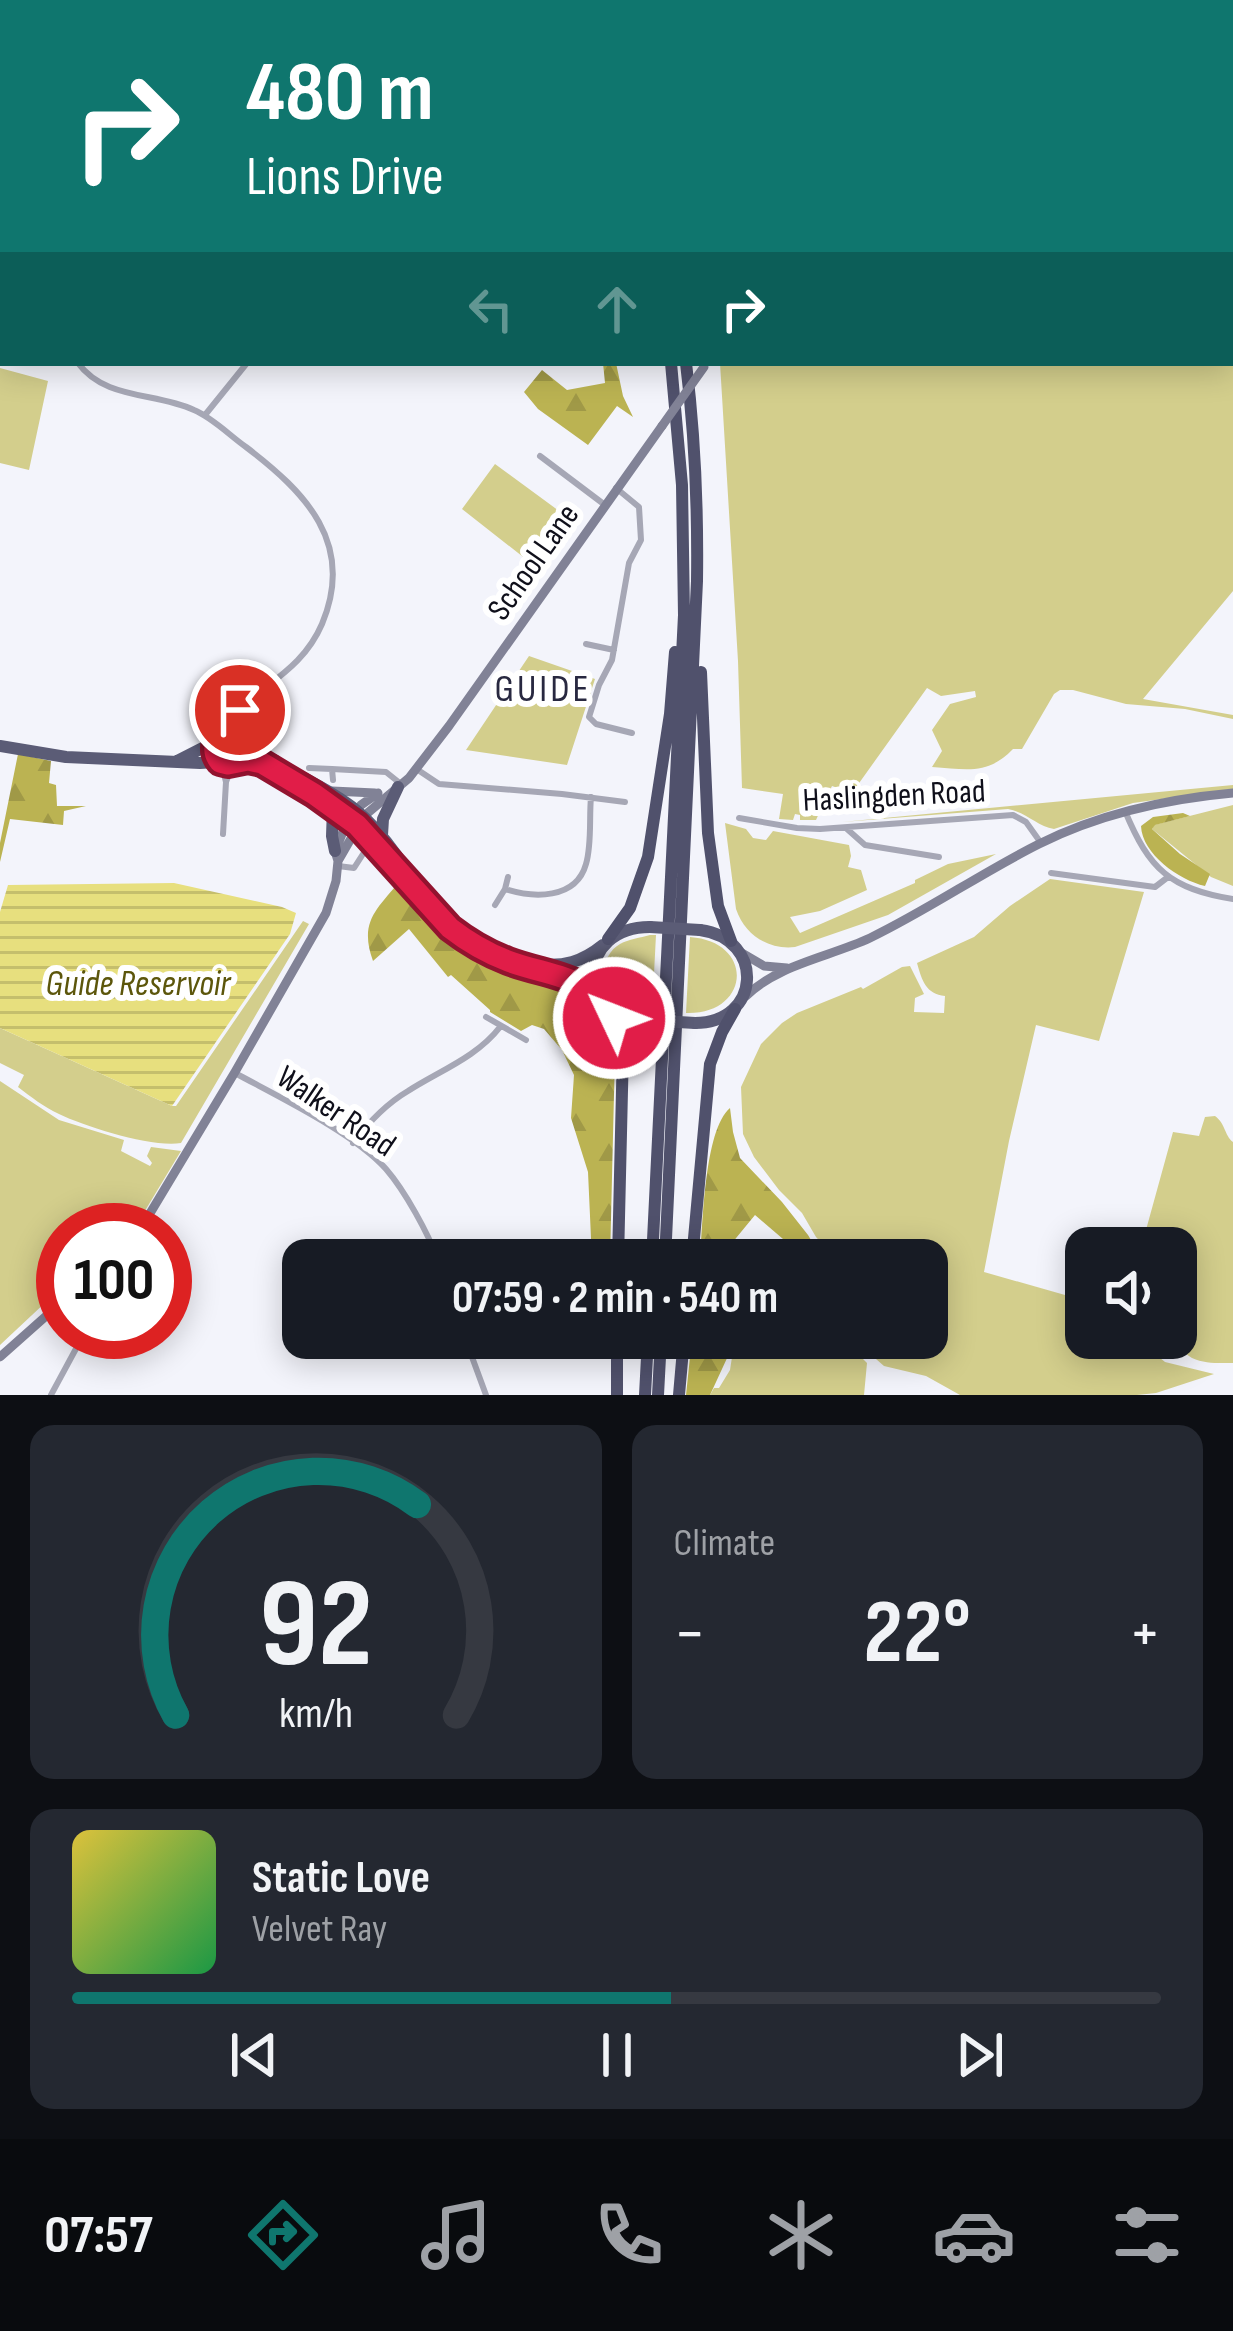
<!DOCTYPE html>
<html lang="en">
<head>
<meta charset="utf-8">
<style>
	:root { --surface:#171b24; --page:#242831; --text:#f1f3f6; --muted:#9ea1a6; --line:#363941; --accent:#0f766e }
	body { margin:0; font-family:"Sofia Sans Condensed",sans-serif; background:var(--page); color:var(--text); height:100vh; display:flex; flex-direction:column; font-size:45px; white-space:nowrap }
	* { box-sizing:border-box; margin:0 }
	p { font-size:39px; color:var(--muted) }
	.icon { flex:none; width:66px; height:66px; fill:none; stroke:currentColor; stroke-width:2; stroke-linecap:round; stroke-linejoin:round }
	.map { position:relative; height:1395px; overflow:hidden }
	.sheet { display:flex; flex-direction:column; gap:30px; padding:30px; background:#0d0f14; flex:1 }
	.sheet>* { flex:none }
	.banner { position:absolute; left:0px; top:0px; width:1233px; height:366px; box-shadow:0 6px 30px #0003; background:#0f766e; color:#fff; overflow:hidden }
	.fabs { position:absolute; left:1065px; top:1227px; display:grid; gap:24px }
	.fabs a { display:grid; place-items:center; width:132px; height:132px; border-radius:24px; background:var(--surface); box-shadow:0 6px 30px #0003; font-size:60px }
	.speed { position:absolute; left:36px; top:1203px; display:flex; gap:24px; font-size:60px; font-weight:700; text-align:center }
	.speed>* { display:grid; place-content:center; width:156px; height:156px; border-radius:50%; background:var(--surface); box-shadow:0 6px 30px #0003; line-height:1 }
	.speed .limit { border:18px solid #d22; background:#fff; color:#111 }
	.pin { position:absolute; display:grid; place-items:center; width:102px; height:102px; color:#fff; margin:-51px; border:6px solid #fff; border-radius:50%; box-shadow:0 3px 12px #0007 }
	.me { position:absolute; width:132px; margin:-66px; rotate:313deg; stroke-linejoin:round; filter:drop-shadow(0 0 9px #0008) }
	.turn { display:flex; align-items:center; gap:42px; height:252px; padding:0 48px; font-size:54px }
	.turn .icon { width:156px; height:156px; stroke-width:2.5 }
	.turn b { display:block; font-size:84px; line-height:102px }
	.lanes { display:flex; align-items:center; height:114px; padding:0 48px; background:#0003; justify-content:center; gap:60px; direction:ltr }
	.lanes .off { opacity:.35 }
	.big { font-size:90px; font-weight:700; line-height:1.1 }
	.sheet .widget { flex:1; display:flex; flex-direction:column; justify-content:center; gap:18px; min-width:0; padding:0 42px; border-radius:24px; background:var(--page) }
	.sheet .dial { align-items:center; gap:0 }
	.dial svg { height:312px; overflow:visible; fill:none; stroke:var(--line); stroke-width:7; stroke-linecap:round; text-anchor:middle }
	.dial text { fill:var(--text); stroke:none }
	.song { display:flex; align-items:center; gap:36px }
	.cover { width:144px; height:144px; border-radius:18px; background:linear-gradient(135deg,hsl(50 70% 55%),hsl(140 70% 35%)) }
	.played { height:12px; border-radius:6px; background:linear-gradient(90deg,var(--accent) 55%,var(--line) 55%) }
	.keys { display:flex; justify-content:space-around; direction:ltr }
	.heat { display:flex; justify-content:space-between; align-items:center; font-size:66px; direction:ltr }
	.sheet .tiles { flex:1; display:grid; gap:30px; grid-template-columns:1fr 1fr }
	.widget:last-child { grid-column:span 2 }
	.trip { position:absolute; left:282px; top:1239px; width:666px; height:120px; border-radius:24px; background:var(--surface); box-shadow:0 6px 30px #0003; font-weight:700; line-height:120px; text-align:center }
	.menu { display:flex; height:192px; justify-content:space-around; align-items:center; background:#090b0e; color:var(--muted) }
	.menu .icon { width:84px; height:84px }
	.menu .current { color:var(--accent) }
	.menu b { font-size:54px; color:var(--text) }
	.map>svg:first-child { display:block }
	.green { fill:#d3ce8c }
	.forest { fill:url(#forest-firs) }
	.water { fill:url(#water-rules) }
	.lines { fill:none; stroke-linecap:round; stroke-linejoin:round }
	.minor { stroke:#a6a7b5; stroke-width:6 }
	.secondary { stroke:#818296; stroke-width:9 }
	.trunk { stroke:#5b5c76; stroke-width:12 }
	.motorway { stroke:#50516c; stroke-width:12 }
	.secondary-bridge { stroke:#818296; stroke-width:9 }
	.trunk-bridge { stroke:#5b5c76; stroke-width:12 }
	.route-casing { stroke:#92132f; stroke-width:30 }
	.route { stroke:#e11d48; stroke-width:21 }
	.labels { text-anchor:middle; stroke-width:12; stroke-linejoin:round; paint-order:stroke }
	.street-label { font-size:33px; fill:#0f0f1a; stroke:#fff }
	.water-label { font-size:36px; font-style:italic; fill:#5c560b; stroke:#fff }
	.quarter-label { font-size:39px; letter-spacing:3px; fill:#282840; stroke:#fff }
</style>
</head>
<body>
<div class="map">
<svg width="1233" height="1395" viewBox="0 0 1233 1395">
	<defs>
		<pattern id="forest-firs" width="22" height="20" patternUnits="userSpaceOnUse" patternTransform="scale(3)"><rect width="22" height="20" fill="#bbb352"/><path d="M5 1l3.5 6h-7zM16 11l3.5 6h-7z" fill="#a09947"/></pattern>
		<pattern id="water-rules" width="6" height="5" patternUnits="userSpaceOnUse" patternTransform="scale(3)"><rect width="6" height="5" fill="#e7df7e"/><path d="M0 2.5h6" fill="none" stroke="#c5be6c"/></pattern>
	</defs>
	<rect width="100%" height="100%" fill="#f3f4fb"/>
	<path class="green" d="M1025,0H1233V591L1143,699L1233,715V719L1185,709L1126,704L1073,690H1060L1054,694L1022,749H1013C987,776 966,769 932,767L942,751L932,730L950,704L976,697L975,691L941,696L927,688L852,793L832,786L825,800L821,799L817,806L821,809L816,820H800V815L795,814L793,820L779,819L783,794L742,788L738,661L720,363H1230V3H1022Z
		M0,368L48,381L29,470L0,463Z
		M495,464L570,519L549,541L544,540L527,560L462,509Z
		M529,656L595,679L567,765L466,750Z
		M1233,785V789L1133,803L1054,829C1037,826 1026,812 1008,809L842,822Z
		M1233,805V886L1211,877L1152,829L1154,825Z
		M725,823L746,829L753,838L766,840L773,831L849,845L851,856L848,867L861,870L867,890L820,911L790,917L800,933L915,883V880L948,864L996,854L888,915L795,947C768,950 745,935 736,909Z
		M1050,879L1144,892L1099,1041L1036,1025L1009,1141L984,1272L1086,1301V1338H1135L1165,1362L1214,1374L1156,1393L1137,1395H960L926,1376L884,1366L876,1359L871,1338H927V1260H837L816,1237L802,1213L779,1190L754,1157L743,1134L741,1087L761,1044L782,1023L797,1013L861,987L863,989L902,967L910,966L924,994L915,998L914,1012L944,1013L945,996C926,994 922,981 917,963L974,937L1010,906Z
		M303,921L309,924L181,1143C153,1148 86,1127 59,1114C44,1107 31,1097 18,1087L24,1075L0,1063V1028L172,1106H176Z
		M650,935H656L652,1012C640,1009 624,1005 614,997C598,983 602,954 620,944C629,939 640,938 650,935Z
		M690,937C756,942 750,1015 686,1013Z
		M0,1081L59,1120L124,1140L121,1151L150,1166L152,1163L147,1156L151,1147L181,1151L140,1219L127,1230H63V1286L0,1345Z
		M1215,1116C1226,1124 1224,1135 1233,1142V1363C1219,1363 1205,1364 1192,1358C1188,1356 1186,1353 1183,1352C1164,1347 1161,1356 1146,1338H1176V1248H1141L1173,1132L1199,1136L1205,1117Z
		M735,1338H858L863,1359L867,1363L864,1395H710L714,1388H719L730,1370Z"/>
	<path class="forest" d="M603,363H616L623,396L633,417L617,406L588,445L538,409L524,392L542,370L567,390L605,383Z
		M18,754L51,761L49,783L56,785L57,806H86L64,811L63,825L10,819L0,862V843Z
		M1183,813L1190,816L1155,825L1152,829L1180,854L1210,874L1205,886C1179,880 1142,854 1141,826L1153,817Z
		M400,881L434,923L482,958L509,971L566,984L592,998L606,1017L615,1053L610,1260H592L588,1172L571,1118L574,1075L562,1050L544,1029L532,1025L521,1031L490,1012V1010L451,975L448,977L409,929L373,961C359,922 376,910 400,881Z
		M730,1108L733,1132L740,1158L782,1202L808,1235L823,1260H801L790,1245L755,1215L718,1260H700C703,1225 704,1130 730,1108Z
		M692,1338H729L728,1356L710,1395H686Z"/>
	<path class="water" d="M174,883L282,907L296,913L290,934L172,1106L0,1028V912L8,885Z"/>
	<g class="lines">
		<path class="minor" d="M70,0L71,3
			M344,0L347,3
			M225,3L229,0
			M0,336L3,335
			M78,363C105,400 155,392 194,410C213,418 229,435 246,447C305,492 356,543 322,624C298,680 244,689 218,738
			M205,415L247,363
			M540,456L605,505
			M616,488L639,507L641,540L629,563L612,660L599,685L589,717L596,724L632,733
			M586,644L614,650
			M237,740L236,723L239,713
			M221,762L226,782L234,762
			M309,768L332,769L333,780
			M332,769L386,772L401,784
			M418,770L439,784L562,794L625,802
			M1125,811C1149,869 1170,889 1233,899
			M739,818L797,828L820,829L1013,815L1026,822L1041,843
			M847,829L865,845L939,857
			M223,834L226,782
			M338,866L354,868L363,854
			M1051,873L1155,887L1168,877
			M505,889C533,898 576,900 586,864C592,844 589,818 591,797
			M495,905L505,889L508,877
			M486,1017L526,1040
			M235,1073C279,1097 354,1133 386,1169C405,1191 428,1233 438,1260
			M353,1143C368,1123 386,1104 408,1091C439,1071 477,1057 500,1027
			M465,1338L486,1395
			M51,1395L85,1332"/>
		<path class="secondary" d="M1015,3L1018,0
			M332,791L375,793
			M338,861L364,816L409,778L449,726L662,426
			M742,953L764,966L787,968
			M746,996C779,964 829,957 870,938C928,910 981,873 1039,844C1099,814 1166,799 1233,793
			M140,1230L235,1072L326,913L336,881L338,861L335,851L345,827L361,805L378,793
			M0,1357L63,1301"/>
		<path class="trunk" d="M0,746L66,757L200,763L248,760L262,763L294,780L357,825L450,928C468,942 487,954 509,962C541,973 574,974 599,997
			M177,761L226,736L276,761
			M304,778C348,801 367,814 397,856
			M333,808L332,836L335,851
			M382,835L383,819L398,787
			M537,964C564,967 582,962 603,945
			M646,1020C575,1019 576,927 650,927
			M695,1023C761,1023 766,939 700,930"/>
		<path class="motorway" d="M575,0L576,3
			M588,0L589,3
			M701,672L708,833L718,906L731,941
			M608,939L630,908L648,857L670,714L675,652
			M606,1005L619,1028L623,1048L618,1260
			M652,1260L684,615L682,485L671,363
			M665,1260L697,581C698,508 695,436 686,363
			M692,1260L710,1064L722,1032L735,1009
			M617,1338V1395
			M645,1395L648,1338
			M658,1395L661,1338
			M679,1395L684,1338"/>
		<path class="secondary-bridge" d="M662,426L704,367"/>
		<path class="trunk-bridge" d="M650,927L700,930
			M646,1020L695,1023"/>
	</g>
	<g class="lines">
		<g class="route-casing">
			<path id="route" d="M240,710C227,723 205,744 220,762L228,764L248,760L262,763L314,794L357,825L450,928C468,942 487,953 508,961C551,977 589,974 614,1018"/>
		</g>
		<use href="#route" class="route"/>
	</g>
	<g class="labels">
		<g class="street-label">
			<text transform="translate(532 561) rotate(-55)" y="12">School Lane</text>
			<text transform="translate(894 794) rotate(-3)" y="12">Haslingden Road</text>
			<text transform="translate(337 1110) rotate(34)" y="12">Walker Road</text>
		</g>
		<g class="water-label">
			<text x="138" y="995">Guide Reservoir</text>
		</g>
		<g class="quarter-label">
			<text x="543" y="701">GUIDE</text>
		</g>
	</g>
</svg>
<div class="fabs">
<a><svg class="icon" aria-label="sound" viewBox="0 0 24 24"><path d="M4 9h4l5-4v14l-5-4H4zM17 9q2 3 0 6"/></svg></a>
</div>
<div class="speed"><div class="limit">100</div></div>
<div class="pin" style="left:240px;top:710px;background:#d93025"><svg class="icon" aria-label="arrive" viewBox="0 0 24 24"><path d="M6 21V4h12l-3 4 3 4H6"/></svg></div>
<svg class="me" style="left:614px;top:1018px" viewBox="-20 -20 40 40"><circle r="17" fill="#e11d48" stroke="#fff" stroke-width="3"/><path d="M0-11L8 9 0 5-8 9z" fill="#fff"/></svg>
<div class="trip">07:59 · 2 min · 540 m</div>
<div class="banner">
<div class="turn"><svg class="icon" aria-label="right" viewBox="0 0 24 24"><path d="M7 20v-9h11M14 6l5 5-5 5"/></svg><div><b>480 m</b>Lions Drive</div></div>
<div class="lanes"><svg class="icon off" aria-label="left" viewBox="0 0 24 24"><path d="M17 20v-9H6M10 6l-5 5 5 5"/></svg><svg class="icon off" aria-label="ahead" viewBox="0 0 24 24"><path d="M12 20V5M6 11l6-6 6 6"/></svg><svg class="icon" aria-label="right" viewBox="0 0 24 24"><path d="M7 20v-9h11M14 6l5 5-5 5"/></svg></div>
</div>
</div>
<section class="sheet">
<div class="tiles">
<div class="widget dial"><svg viewBox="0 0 100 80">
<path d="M14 69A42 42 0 1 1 86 69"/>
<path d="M14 69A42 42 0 0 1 76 15" stroke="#0f766e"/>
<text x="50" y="56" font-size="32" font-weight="700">92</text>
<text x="50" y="72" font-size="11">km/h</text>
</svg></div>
<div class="widget"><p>Climate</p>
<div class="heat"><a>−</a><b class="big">22°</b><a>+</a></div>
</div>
<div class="widget">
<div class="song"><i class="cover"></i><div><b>Static Love</b><p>Velvet Ray</p></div></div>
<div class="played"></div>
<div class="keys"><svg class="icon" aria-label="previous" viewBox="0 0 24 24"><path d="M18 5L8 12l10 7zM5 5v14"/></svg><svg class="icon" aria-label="pause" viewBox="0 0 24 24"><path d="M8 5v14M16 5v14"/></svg><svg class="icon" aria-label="next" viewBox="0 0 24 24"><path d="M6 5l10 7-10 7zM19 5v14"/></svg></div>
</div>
</div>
</section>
<nav class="menu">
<b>07:57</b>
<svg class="icon current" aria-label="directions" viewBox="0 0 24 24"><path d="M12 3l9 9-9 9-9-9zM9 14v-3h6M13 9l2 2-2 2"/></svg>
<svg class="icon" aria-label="music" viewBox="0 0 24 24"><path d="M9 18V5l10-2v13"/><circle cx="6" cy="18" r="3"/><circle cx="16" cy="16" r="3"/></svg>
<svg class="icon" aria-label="phone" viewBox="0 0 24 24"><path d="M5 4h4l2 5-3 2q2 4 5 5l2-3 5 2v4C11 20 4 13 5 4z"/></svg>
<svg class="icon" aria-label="climate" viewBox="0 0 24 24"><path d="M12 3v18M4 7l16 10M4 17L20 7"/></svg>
<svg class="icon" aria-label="car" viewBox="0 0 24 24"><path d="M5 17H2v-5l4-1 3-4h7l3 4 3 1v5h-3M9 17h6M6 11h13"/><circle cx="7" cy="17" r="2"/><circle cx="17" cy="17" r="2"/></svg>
<svg class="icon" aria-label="filters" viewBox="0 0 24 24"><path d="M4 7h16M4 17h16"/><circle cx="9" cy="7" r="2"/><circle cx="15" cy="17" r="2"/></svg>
</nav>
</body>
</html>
